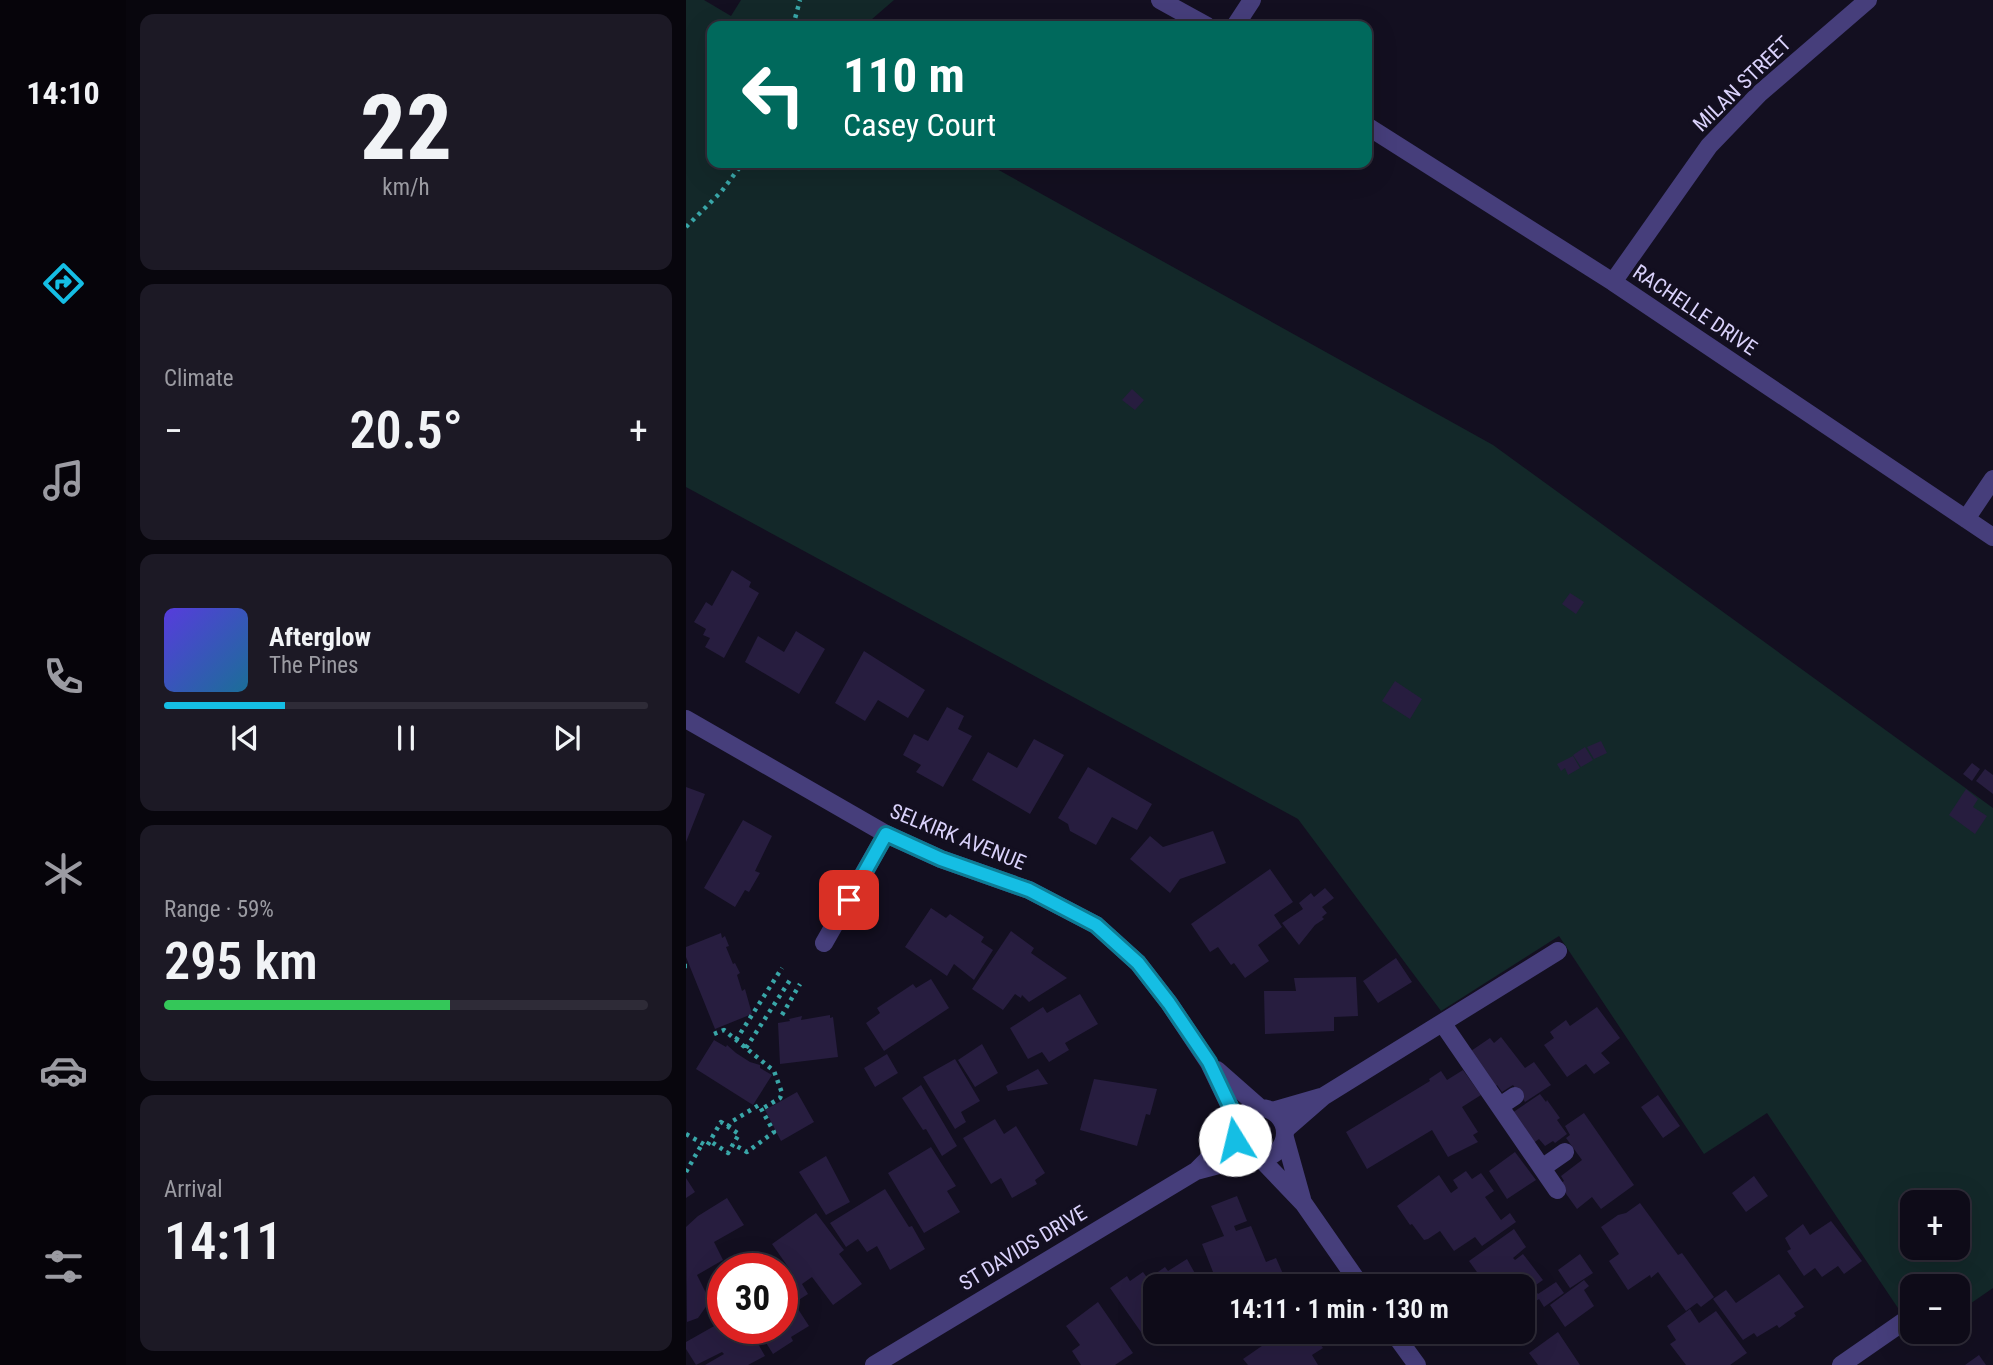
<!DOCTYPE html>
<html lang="en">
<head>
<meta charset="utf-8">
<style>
	:root { --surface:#0e0b18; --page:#1c1925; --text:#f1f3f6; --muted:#9b9ba2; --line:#2e2b37; --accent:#15bee4 }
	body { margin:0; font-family:"Roboto Condensed",sans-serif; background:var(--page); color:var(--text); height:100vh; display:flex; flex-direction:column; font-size:26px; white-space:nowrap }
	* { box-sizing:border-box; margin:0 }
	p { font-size:23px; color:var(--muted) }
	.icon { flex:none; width:38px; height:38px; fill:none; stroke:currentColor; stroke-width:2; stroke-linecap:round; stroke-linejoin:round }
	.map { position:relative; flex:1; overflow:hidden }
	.side { display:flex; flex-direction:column; gap:14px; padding:14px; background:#08060d; width:560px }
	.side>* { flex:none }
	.hud { position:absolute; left:21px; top:21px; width:665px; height:147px; border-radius:14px; box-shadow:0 7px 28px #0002,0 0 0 2px var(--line); background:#00695c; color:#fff; overflow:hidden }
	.buttons { position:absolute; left:1214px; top:1190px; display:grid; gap:14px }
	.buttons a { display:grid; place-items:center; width:70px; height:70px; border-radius:14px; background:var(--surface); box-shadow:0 7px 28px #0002,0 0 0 2px var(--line); font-size:35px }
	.speed { position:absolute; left:21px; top:1253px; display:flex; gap:14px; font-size:35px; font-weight:700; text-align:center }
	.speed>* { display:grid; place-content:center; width:91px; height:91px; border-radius:50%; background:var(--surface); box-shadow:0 7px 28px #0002,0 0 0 2px var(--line); line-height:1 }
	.speed .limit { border:10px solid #d22; background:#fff; color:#111 }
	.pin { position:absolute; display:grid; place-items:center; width:60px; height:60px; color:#fff; margin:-30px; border-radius:14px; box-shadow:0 4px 10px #0006 }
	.me { position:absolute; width:77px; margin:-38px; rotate:351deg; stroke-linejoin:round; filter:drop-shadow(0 0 5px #0008) }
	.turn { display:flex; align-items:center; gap:24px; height:147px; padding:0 21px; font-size:32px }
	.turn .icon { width:91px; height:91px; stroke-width:2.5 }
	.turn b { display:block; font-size:49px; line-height:60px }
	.big { font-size:52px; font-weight:600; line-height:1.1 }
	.side .card { flex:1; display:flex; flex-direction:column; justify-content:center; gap:10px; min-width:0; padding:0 24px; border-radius:14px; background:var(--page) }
	.side .dial { align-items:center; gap:0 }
	.dial b { font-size:91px; line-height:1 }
	.song { display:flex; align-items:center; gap:21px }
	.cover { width:84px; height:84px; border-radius:10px; background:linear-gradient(135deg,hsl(250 70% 55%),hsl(200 70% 35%)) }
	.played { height:7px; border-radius:4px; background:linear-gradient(90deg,var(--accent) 25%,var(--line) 25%) }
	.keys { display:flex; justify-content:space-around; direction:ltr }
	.heat { display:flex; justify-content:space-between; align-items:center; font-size:38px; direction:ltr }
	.charge { height:10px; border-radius:5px; background:linear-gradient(90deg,#34c759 59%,var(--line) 0) }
	.trip { position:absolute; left:457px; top:1274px; width:392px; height:70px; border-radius:14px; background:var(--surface); box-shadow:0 7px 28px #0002,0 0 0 2px var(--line); font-weight:600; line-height:70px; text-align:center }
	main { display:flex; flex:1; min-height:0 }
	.tabs { display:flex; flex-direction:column; width:126px; justify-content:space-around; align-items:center; background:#06040a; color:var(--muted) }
	.tabs .icon { width:49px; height:49px }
	.tabs .selected { color:var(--accent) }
	.tabs b { font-size:32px; color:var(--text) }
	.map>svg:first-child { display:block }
	.green { fill:#132829; fill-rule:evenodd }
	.building { fill:#271d3f }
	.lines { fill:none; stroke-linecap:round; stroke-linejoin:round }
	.path { stroke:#39a6a8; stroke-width:4.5; stroke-dasharray:3.5 5; stroke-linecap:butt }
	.minor { stroke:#463e7b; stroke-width:18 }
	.route-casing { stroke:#0e7c94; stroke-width:18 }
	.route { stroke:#15bee4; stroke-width:12 }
	.labels { text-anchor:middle; stroke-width:7; stroke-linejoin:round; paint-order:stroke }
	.street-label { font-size:21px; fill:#dad2fb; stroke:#130f20 }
</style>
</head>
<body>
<main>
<nav class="tabs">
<b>14:10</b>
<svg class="icon selected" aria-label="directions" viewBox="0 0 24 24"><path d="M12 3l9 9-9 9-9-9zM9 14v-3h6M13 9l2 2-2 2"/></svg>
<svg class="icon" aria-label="music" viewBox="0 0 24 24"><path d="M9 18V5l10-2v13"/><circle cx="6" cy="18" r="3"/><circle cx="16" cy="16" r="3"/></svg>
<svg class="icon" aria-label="phone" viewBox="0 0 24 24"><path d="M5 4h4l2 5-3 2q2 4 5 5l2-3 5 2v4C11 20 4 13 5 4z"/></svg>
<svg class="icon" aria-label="climate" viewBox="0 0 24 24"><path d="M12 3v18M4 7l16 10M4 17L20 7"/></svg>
<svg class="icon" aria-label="car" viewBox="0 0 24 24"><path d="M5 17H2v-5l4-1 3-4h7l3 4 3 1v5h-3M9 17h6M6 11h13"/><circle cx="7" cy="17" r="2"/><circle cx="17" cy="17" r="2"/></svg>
<svg class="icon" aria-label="filters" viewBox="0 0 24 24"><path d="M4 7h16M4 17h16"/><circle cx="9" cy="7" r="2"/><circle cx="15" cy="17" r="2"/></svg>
</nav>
<section class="side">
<div class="card dial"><b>22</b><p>km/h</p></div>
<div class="card"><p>Climate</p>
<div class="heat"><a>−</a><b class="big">20.5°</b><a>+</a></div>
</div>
<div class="card">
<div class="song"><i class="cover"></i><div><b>Afterglow</b><p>The Pines</p></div></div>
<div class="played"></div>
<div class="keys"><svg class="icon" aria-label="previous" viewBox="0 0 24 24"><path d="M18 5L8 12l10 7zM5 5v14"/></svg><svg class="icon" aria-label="pause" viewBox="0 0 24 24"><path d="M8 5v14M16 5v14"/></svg><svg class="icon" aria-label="next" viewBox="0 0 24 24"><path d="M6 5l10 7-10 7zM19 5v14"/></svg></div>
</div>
<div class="card"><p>Range · 59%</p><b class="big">295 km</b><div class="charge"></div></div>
<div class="card"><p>Arrival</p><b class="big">14:11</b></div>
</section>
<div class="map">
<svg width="1307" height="1365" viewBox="0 0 1307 1365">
	<rect width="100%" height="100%" fill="#130f20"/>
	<path class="green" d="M0,0H18L45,16L55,0H208L178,26H26V163H300L807,445L1307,808V1288L1278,1308L1272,1300V1286H1262L1260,1284L1256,1286H1227V1306L1216,1314L1081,1113L1018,1154L873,936L755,1011L612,819L0,487ZM1227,1202H1272V1248H1227Z"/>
	<path class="building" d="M446,389L458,400L449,410L436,400Z
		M46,570L65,582L63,587L73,593L38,658L19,647L24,638L17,635L20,629L8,622L20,602L26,606Z
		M884,593L898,602L890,614L876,604Z
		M110,631L139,649L113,694L59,662L72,636L98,652Z
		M178,651L239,690L222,718L192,700L179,721L149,703Z
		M709,681L736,699L724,719L696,701Z
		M261,707L278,716L272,729L286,736L257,787L230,772L235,765L217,755L228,734L242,741Z
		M348,739L378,755L344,814L286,780L302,752L331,768Z
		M915,741L921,753L908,759L901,747Z
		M899,747L907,760L895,767L887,755Z
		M887,756L894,768L882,775L879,768L875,771L871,764Z
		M1286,763L1294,769L1286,781L1277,774Z
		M402,767L466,804L451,830L426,817L410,845L384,831L382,824L372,818Z
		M1299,769L1307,775V794L1290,781Z
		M0,787L19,794L0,842Z
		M1280,789L1292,799L1287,807L1301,816L1289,834L1263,815Z
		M57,820L86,836L69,871L74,873L63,892L59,890L49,907L18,888Z
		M527,831L540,863L494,879L484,893L444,859L464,836L477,847Z
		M584,869L607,902L588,915L596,927L572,945L583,961L559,978L548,963L545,965L532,947L524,952L505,924Z
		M639,888L648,898L636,907L641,913L636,917L638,919L629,925L613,945L596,923L617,909L613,903L625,893L628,897Z
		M245,908L260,918L264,914L298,937L295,942L307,950L288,980L268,964L261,976L219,947Z
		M325,931L348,948L345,953L381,978L343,1002L336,995L335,998L329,994L317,1010L286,989Z
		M35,933L36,938L39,936L43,946L40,947L47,964L49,963L54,973L51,975L56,991L59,989L66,1014L29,1029L0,957V947Z
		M710,958L726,982L692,1003L677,981Z
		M670,977L672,1016L648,1017V1031L579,1034L578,991H610L608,978Z
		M245,979L263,1008L198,1051L180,1023L194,1013L191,1008L227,984L230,988Z
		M394,994L412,1024L379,1043L383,1050L363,1062L356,1052L342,1059L324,1028L357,1007L361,1013Z
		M911,1007L934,1038L915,1053L924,1063L908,1074L900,1064L881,1077L858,1045L868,1038L864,1032L880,1020L884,1026Z
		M144,1015V1018L147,1017L152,1057L94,1064L92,1023L104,1021L103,1019L116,1016L115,1020Z
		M815,1037L839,1068L848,1062L865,1085L839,1102L827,1085L816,1092L811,1085L809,1087L782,1053L804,1038L808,1043Z
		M28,1040L40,1047L41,1045L50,1053L64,1062L74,1065V1068L86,1075L67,1105L10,1069Z
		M296,1044L312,1073L289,1087L272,1060Z
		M201,1054L212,1073L189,1087L178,1068Z
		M269,1059L294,1101L275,1112L280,1122L269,1129L237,1077Z
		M352,1069L362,1084L322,1091L320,1086Z
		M777,1070L795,1095L776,1107L792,1132L787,1135L792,1142L762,1157L746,1130L681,1169L660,1132L744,1081L743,1079L755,1071L761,1080Z
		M408,1079L471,1089L464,1115L460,1114L451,1146L394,1130Z
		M235,1085L271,1146L256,1156L240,1129L237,1130L216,1098Z
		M111,1092L128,1122L95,1141L79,1110Z
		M854,1094L860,1102L861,1100L874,1118L871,1120L881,1134L869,1143L867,1141L859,1146L853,1139L846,1144L826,1113Z
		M972,1095L994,1126L977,1138L955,1107Z
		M898,1113L948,1185L915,1209L906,1197L891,1209L873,1184L878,1181L875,1176L896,1160L880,1138L884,1135L879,1126Z
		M309,1119L318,1134L330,1126L359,1173L349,1180L351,1184L326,1198L315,1178L305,1184L277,1138Z
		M245,1147L270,1186L261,1191L274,1212L238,1233L202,1173Z
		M829,1152L850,1180L821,1199L803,1171Z
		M140,1156L164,1202L140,1215L113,1172Z
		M780,1171L786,1179L795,1173L808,1191L799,1197L815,1220L824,1213L830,1222L796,1246L789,1237L768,1251L754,1231L742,1239L738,1240L726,1224L724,1225L711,1206L753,1175L765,1193L772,1188L767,1180Z
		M1068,1176L1082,1196L1060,1212L1046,1193Z
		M0,1178L9,1192L0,1198Z
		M199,1189L223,1227L226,1226L239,1249L204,1270L191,1246L181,1252L172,1239L160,1247L144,1223Z
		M551,1196L561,1221L548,1226L550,1231L565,1226L580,1262L590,1258L601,1283L594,1286H524L521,1276L527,1272L516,1244L538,1236L525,1206Z
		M41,1198L58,1225L28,1242L37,1260L11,1275L24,1301L12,1318L1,1322L0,1227L12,1216Z
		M954,1203L992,1255L996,1253L1028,1297L1015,1307L1011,1303L1000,1311L972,1272L965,1278L964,1275L942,1290L923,1261L933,1254L915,1227L932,1215L940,1213Z
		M130,1213L158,1250L153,1254L176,1284L147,1305L126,1277L116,1284L122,1294L111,1301L98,1280L107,1274L86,1244Z
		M1145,1221L1176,1261L1158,1274L1152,1266L1136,1277L1129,1268L1118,1276L1101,1251L1105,1249L1099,1238L1117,1224L1124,1235Z
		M828,1229L840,1247L827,1258L829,1260L837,1254L857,1280L847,1287L852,1294L870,1282L878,1293L858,1307L853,1299L836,1311V1286H801L783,1261Z
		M894,1254L907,1273L884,1288L872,1270Z
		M501,1259L516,1286H469V1332H477L462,1342L424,1288L441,1276L444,1281L457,1272L462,1279L479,1267L482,1271Z
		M1093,1274L1118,1307L1108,1313L1110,1316L1093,1328L1091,1325L1071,1337L1068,1333L1057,1340L1027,1299L1040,1290L1050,1303Z
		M898,1280L903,1286L898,1290L908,1306L879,1327L864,1305Z
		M96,1289L100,1296L103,1295L123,1326L105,1337L107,1341L87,1354L71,1328H96Z
		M412,1302L447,1353L429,1365H395L386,1351L394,1345L380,1326Z
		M1004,1309L1013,1323L1030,1311L1061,1353L1044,1365H1000L984,1344L990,1340L981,1326Z
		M37,1321V1328H63L79,1356L62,1365H19L38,1354L36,1352L10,1365L0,1349V1342Z
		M596,1332H625L637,1348L626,1355L632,1365H562L557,1359Z
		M872,1332L894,1365H852L843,1353Z
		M1293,1355L1300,1365H1279Z"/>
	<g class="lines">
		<path class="path" d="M107,26L114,0
			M0,227L35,192L57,163
			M0,966H1
			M96,1015L114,984
			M28,1034L38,1030L88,1071L96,1093L94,1098L76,1109
			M50,1040L96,968
			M60,1048L104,980
			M42,1127L45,1122L73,1105L88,1132L61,1152L47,1144
			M0,1134L21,1146L35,1122L53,1134L42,1153L24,1141
			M0,1172L16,1144"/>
		<path class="minor" d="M474,0L521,26
			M549,26L566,0
			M681,126L927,282L1307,537
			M927,282L1023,146L1073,94L1182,0
			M1280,519L1307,479
			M0,719L200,834L255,859L343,890L410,925L452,963L483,1003L523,1063L551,1121
			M138,943L200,834
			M757,1024L871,1190
			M531,1070L573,1107
			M814,1106L829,1096
			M549 1133a25 25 0 1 1 50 0a25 25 0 1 1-50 0Z
			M586,1111L635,1097
			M599,1130L638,1096L872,951
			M599,1138L616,1199
			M575,1159L618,1204L675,1286
			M856,1168L879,1152
			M510,1171L563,1157
			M707,1332L731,1365
			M188,1365L510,1171L548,1133
			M1155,1365L1227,1315"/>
	</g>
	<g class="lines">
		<g class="route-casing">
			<path id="route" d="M163,900L200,834L255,859L343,890L410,925L452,963L483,1003L523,1062L551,1121L548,1133L549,1140"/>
		</g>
		<use href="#route" class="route"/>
	</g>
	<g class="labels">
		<g class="street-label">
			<text transform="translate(1056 84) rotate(-44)" y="7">MILAN STREET</text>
			<text transform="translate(1009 310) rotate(34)" y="7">RACHELLE DRIVE</text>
			<text transform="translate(272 837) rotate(22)" y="7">SELKIRK AVENUE</text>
			<text transform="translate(337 1248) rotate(-31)" y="7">ST DAVIDS DRIVE</text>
		</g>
	</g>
</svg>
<div class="buttons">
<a>+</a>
<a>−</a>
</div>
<div class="speed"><div class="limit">30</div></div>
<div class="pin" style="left:163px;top:900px;background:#d93025"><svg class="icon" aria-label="arrive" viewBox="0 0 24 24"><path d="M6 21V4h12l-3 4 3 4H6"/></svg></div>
<svg class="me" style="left:549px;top:1140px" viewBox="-20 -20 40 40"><circle r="19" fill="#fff"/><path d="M0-13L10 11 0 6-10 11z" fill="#15bee4"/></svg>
<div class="trip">14:11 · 1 min · 130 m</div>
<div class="hud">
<div class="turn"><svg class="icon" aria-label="left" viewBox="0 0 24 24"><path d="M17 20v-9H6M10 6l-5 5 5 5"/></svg><div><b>110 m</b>Casey Court</div></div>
</div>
</div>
</main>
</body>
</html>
